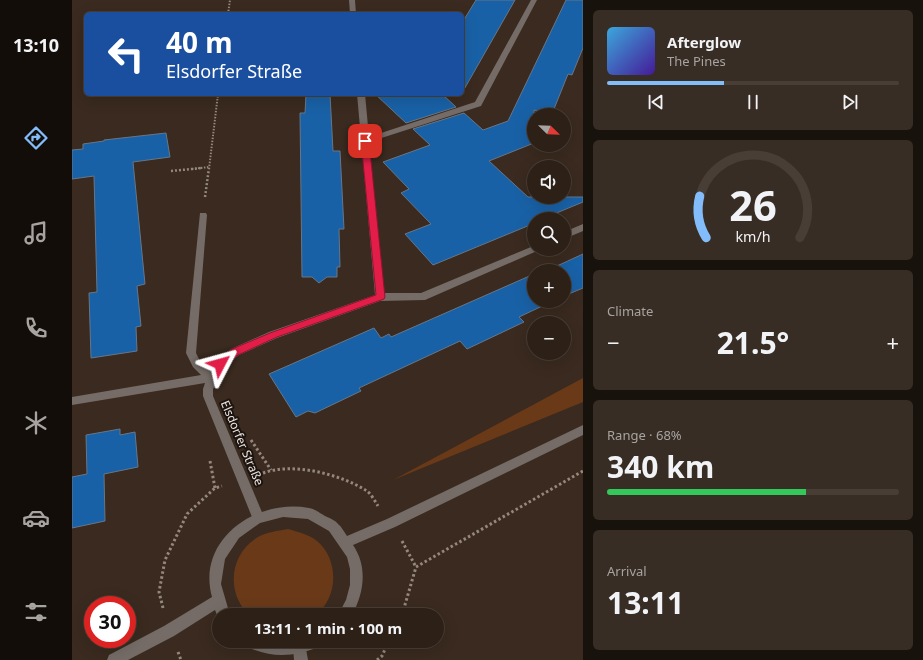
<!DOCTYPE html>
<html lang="en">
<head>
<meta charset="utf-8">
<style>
	:root { --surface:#2c2017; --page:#382d24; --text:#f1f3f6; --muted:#a6a3a1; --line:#483e36; --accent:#83bcfb }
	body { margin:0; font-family:"Noto Sans",sans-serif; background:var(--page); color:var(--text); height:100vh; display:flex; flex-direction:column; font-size:15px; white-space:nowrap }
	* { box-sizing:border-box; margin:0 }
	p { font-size:13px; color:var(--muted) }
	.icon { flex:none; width:22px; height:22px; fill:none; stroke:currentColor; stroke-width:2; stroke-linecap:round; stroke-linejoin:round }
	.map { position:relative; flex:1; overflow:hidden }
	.details { display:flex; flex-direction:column; gap:10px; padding:10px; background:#18120d; width:340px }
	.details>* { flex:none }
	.hud { position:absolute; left:12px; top:12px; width:380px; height:84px; border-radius:6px; box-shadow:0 4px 16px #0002,0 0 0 1px var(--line); background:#1a4fa0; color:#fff; overflow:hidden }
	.needle { width:26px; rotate:113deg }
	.tools { position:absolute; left:455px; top:108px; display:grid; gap:8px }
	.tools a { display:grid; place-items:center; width:44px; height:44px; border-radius:50%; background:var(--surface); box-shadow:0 4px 16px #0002,0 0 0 1px var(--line); font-size:20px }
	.speed { position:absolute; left:12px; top:596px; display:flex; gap:8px; font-size:20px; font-weight:700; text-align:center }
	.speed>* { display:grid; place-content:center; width:52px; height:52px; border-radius:50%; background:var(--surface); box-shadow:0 4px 16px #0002,0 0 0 1px var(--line); line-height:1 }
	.speed .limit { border:6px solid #d22; background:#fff; color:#111 }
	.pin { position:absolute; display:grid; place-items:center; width:34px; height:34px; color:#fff; margin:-17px; border-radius:8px; box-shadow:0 2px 6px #0006 }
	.me { position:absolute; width:44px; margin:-22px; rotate:51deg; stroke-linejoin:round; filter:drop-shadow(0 0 3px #0008) }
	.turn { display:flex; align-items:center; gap:14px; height:84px; padding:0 16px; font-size:18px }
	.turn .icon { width:52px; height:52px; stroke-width:2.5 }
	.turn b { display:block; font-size:28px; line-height:34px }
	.big { font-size:30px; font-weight:700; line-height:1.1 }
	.details .card { flex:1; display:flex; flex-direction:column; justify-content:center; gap:6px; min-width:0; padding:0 14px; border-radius:6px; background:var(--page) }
	.details .dial { align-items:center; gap:0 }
	.dial svg { height:104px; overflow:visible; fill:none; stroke:var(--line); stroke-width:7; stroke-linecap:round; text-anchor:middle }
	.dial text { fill:var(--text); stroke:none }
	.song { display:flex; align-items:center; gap:12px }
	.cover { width:48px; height:48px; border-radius:6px; background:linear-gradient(135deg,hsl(200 70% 55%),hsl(260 70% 35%)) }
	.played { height:4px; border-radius:2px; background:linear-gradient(90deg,var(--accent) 40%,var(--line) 40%) }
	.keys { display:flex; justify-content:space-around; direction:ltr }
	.heat { display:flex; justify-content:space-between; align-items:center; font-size:22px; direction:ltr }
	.charge { height:6px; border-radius:3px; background:linear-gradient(90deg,#34c759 68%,var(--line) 0) }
	.trip { position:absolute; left:140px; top:608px; width:232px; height:40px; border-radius:20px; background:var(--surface); box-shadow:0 4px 16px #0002,0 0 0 1px var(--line); font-weight:700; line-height:40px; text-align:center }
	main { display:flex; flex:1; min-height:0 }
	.dock { display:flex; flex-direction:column; width:72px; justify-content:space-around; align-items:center; background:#120d09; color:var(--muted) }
	.dock .icon { width:28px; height:28px }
	.dock .current { color:var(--accent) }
	.dock b { font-size:18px; color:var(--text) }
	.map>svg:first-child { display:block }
	.green { fill:#6a3918 }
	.building { fill:#1961a6; stroke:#687687 }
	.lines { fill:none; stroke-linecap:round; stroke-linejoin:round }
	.path-far2 { stroke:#94877e; stroke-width:2; stroke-dasharray:1.5 1.5; stroke-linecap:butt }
	.path-far1 { stroke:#94877e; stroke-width:2.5; stroke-dasharray:2 2; stroke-linecap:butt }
	.path { stroke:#94877e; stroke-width:3; stroke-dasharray:2.5 2.5; stroke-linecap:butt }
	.minor { fill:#756c67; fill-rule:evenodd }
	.tertiary { fill:#756c67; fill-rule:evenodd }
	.route { fill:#e11d48; stroke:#92132f }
	.labels { text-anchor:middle; stroke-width:4; stroke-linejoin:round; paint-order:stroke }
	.street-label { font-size:12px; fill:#f0e5de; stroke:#1c1410 }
</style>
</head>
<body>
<main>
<nav class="dock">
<b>13:10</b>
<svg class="icon current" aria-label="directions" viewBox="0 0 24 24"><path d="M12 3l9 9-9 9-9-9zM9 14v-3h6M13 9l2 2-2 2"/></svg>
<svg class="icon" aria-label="music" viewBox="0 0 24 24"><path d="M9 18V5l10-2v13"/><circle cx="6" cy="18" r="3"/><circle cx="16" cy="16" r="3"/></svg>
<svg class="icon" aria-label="phone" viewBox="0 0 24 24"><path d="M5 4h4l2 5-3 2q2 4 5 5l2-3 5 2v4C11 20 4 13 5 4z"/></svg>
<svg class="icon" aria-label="climate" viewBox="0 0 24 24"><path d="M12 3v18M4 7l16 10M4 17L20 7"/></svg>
<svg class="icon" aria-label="car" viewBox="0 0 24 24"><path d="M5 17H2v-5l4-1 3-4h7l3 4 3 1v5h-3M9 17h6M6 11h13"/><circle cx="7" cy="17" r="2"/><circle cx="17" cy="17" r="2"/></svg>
<svg class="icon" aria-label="filters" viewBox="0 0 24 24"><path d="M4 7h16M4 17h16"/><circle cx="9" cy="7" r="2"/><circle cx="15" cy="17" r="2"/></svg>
</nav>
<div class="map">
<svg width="511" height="660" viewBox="0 0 511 660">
	<rect width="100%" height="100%" fill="#3a2a1f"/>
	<path class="green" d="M511,378V402L321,480Z
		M216,529C226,532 236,534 245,541C267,559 267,598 243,615H177C154,593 157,554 186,537C195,532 205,531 216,529Z"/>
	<path class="building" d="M404,0H443L390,93V23Z
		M494,0H511V48L500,75L496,74L480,114L462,110V143L417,161L456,197H511V202L470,219H462V222L458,225L361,265L333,234L359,224L329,193L337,189L311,162L358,145L341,129L392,113L411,130L436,121Z
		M234,94H258L261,151H268L272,229H267L268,267H265V277H255L247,283L240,277H230L228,113H233Z
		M303,94H370L384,107L334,123Z
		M94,133L98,157L61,162L73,284L65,286L69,326L64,327L65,351L19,358L17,293L25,292L22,176L0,179V150L11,149V144L32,141V140Z
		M511,254V288L492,296V271H474Z
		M462,274V301H481L447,317L452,322L395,349L388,341L287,388L289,391L243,413L236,411L224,417L197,374L302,328L309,338L317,334L319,337Z
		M48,429V435L63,432L66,467L32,474L33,521L0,528V477L15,474L14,435Z"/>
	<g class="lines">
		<path class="path-far2" d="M156,14L158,0
			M120,169L137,167
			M137,169L146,94"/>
		<path class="path-far1" d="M99,171L130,168
			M133,197L137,168"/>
		<path class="path" d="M179,440L199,470
			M138,461L143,488
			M191,473C221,462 268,474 295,491C299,494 303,501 306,506
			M330,541L344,567
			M91,608L87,592L93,560L115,514L143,488L150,486
			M330,615L344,567L511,471
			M106,652L109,660
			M305,660L310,656L317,641"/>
		<path class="minor" d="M277,0H283L284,14H278Z
			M459,0H465L409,106L297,142L312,293H349L459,247L462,246V249H467L465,251L353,300L308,301L205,338L167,355L152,367L141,389V396L192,517L190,521L186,523L182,521L180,517L131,396V389L133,383L0,405V397L129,375L121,367L114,353L128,213H134L135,215L124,353L128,361L139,371L144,361L159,349L197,332L303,295L285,94H293L297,137L403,102Z
			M511,224V231L492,239V232Z
			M228,641L233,643L236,660H222L221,648L223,643Z"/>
		<path class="tertiary" d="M511,425V435L323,527L281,545C296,567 292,593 280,615H266L274,600L278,585V569L275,557L257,531L236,519L211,517L188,523L167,538L153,559L149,584L158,615H147V620L143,610L102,636L56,660H35L37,655L92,626L140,597C124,540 184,498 237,508C243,509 248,513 253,516C257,518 263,520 266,524C270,527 272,532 275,536L315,519Z
			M171,641H252L250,646C221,657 201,659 173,646Z"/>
	</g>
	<path class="route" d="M293,139L297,141L313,297L312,299L205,337L166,355L152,367H145L143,364L145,362L160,349L198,333L304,295L289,141Z"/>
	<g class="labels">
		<g class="street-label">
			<text transform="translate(170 443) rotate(67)" y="4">Elsdorfer Straße</text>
		</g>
	</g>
</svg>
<div class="tools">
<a><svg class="needle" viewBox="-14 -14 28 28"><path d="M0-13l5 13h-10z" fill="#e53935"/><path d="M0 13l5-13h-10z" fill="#a6a3a1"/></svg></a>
<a><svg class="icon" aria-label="sound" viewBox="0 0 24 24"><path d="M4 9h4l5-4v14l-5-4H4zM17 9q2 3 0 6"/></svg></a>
<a><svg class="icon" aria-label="search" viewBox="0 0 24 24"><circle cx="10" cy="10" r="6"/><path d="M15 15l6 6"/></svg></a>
<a>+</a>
<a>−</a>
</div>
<div class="speed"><div class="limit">30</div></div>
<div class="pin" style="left:293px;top:141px;background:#d93025"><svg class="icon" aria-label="arrive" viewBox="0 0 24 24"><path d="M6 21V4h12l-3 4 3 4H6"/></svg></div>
<svg class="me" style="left:148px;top:364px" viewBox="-20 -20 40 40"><path d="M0-17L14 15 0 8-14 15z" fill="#e11d48" stroke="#fff" stroke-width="4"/></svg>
<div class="trip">13:11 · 1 min · 100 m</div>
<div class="hud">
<div class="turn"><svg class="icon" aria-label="left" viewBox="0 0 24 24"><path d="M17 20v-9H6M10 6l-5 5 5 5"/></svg><div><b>40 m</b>Elsdorfer Straße</div></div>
</div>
</div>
<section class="details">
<div class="card">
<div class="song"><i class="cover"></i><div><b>Afterglow</b><p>The Pines</p></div></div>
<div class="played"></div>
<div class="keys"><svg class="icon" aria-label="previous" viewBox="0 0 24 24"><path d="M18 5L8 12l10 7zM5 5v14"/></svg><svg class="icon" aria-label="pause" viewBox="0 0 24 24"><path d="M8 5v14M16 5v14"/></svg><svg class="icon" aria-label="next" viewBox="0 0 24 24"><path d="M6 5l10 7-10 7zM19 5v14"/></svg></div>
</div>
<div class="card dial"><svg viewBox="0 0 100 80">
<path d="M14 69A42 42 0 1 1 86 69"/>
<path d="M14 69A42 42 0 0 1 9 37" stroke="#83bcfb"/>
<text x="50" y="56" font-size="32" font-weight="700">26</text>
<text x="50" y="72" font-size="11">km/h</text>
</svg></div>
<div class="card"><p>Climate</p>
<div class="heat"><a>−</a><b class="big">21.5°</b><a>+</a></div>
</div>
<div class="card"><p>Range · 68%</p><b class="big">340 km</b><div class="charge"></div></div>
<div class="card"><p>Arrival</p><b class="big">13:11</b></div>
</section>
</main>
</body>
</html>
